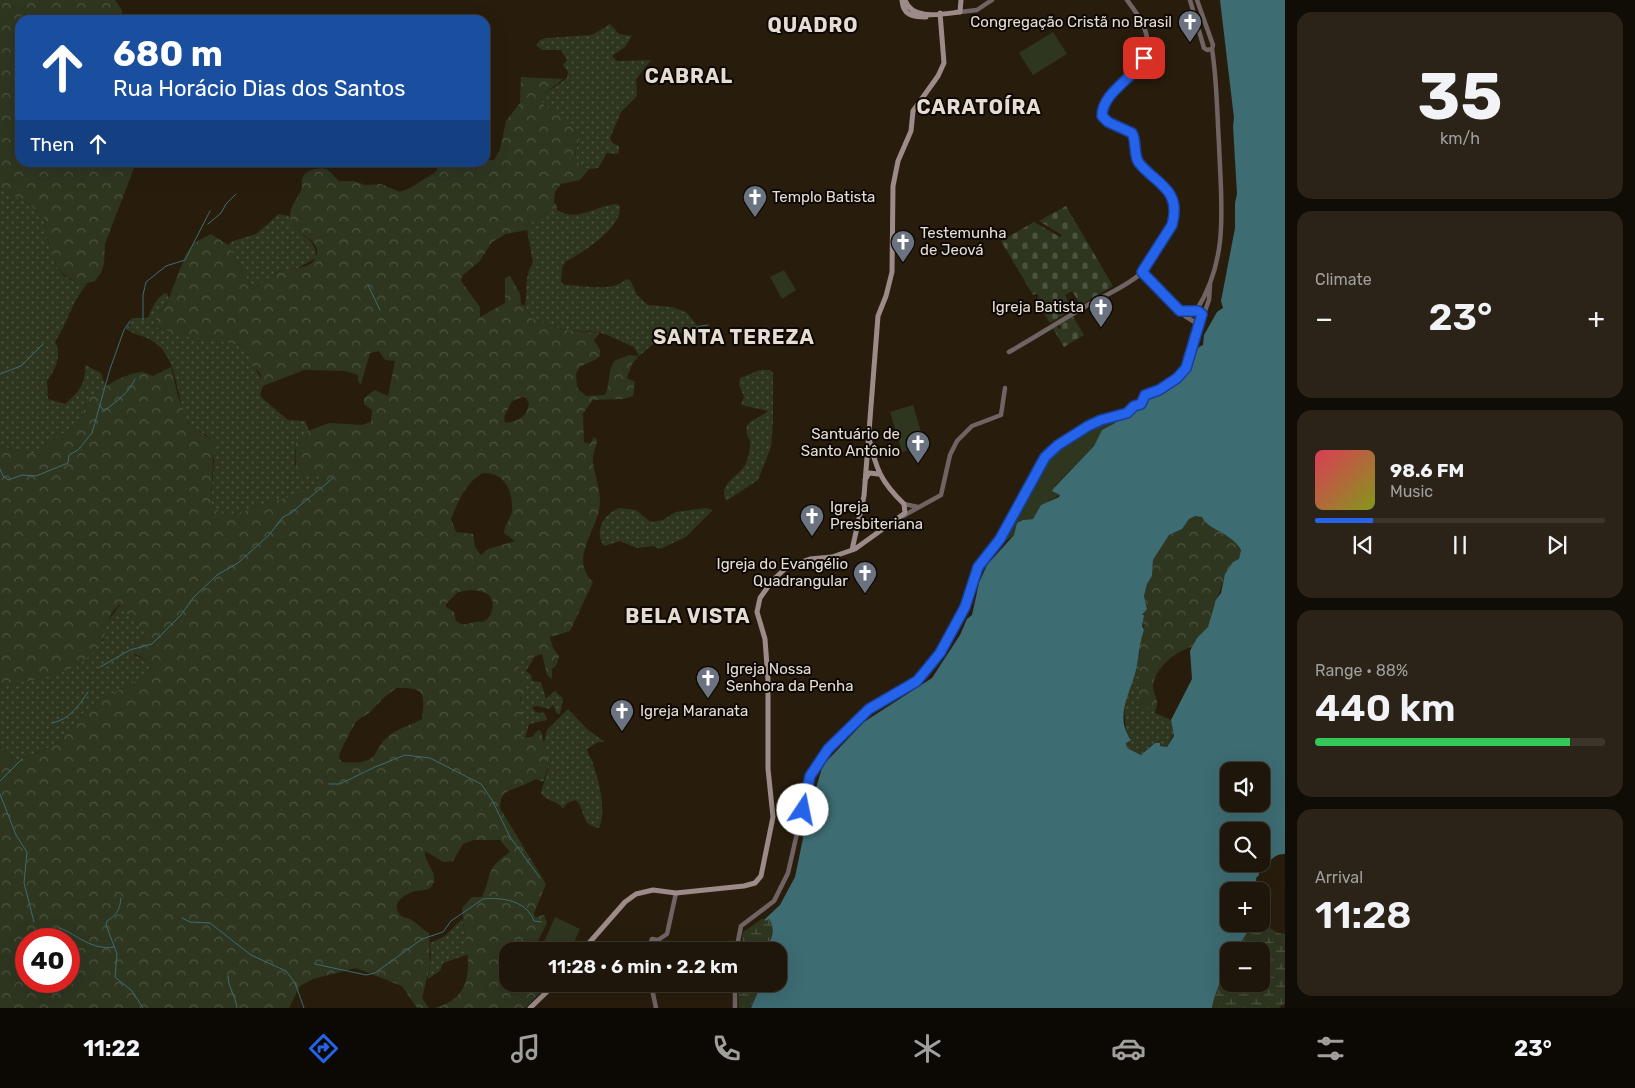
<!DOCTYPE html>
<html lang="en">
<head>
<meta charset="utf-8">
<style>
	:root { --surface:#1e160a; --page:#2b2318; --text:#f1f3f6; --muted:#a19f9c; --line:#3c352b; --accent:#2563eb }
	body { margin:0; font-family:Rubik,sans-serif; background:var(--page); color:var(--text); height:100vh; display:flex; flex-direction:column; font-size:19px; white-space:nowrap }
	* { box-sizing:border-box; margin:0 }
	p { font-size:16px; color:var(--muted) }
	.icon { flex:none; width:28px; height:28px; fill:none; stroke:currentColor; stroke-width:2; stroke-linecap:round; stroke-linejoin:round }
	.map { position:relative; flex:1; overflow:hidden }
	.side { display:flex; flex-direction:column; gap:12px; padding:12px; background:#100c06; width:350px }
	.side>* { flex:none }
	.top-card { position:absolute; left:15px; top:15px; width:475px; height:152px; border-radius:15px; box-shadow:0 5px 20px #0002,0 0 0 1px var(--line); background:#1a4fa0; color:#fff; overflow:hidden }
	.controls { position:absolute; left:1220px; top:762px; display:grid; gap:10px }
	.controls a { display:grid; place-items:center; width:50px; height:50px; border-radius:10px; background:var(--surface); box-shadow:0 5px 20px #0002,0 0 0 1px var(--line); font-size:25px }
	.speed { position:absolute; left:15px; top:928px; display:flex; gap:10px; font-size:25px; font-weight:700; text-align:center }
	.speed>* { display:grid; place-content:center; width:65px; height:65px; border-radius:50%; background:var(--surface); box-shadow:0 5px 20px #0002,0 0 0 1px var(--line); line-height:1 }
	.speed .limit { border:8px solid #d22; background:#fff; color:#111 }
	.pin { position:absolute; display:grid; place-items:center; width:42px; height:42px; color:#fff; margin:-21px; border-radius:10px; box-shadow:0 2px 8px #0006 }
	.me { position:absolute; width:55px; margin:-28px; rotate:11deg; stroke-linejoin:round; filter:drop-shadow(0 0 4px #0008) }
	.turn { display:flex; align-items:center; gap:18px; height:105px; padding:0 15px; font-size:22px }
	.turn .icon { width:65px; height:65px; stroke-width:2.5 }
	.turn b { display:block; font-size:35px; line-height:42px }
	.then { display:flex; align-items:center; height:48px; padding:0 15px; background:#0003; gap:10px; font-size:19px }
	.big { font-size:38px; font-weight:600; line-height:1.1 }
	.side .widget { flex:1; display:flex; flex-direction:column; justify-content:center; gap:8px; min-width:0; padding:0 18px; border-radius:15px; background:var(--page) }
	.side .dial { align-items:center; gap:0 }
	.dial b { font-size:65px; line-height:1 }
	.song { display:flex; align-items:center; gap:15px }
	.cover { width:60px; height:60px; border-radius:8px; background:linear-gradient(135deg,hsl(350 70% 55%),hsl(70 70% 35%)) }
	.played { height:5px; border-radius:2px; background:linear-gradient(90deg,var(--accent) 20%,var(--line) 20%) }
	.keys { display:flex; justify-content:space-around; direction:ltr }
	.heat { display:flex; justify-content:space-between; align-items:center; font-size:28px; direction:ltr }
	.charge { height:8px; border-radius:4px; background:linear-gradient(90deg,#34c759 88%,var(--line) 0) }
	.trip { position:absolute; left:499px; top:942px; width:288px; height:50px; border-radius:15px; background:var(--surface); box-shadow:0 5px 20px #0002,0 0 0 1px var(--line); font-weight:600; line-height:50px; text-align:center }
	.menu { display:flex; height:80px; justify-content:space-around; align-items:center; background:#0c0904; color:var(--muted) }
	.menu .icon { width:35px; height:35px }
	.menu .current { color:var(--accent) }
	.menu b { font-size:22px; color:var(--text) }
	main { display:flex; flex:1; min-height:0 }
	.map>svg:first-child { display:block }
	.grass { fill:url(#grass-dots) }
	.forest { fill:url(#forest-crowns); fill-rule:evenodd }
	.wetland { fill:url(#wetland-marsh) }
	.cemetery { fill:url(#cemetery-stones) }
	.park { fill:#2e3620 }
	.water { fill:#3e6c73; fill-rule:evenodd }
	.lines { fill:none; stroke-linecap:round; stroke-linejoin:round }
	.stream { stroke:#3e6c73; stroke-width:1 }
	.tertiary { stroke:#6f6463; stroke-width:4.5 }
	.secondary { stroke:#9c8b89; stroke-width:5 }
	.route-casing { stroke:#184099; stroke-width:12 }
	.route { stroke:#2563eb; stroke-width:9 }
	.labels { text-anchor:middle; stroke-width:4; stroke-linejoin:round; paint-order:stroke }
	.poi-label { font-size:15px; fill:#e5ddd3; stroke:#0d0803; text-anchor:start }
	.district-label { font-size:20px; font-weight:bold; letter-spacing:1px; fill:#e5ddd3; stroke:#0d0803 }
</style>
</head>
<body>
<main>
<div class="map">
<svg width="1285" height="1008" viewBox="0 0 1285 1008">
	<defs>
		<pattern id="grass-dots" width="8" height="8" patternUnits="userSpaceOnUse" patternTransform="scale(1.25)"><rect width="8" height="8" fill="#2e3620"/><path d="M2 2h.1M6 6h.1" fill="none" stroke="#4c5340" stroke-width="1.8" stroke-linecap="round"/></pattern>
		<pattern id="forest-crowns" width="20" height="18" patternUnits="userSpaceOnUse" patternTransform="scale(1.25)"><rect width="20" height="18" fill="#2e3620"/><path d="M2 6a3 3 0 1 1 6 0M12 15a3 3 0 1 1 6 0" fill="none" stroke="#4c5340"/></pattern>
		<pattern id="wetland-marsh" width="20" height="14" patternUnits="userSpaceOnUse" patternTransform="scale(1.25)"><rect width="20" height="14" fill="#2e3620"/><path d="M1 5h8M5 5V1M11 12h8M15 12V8" fill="none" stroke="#4c5340"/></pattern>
		<pattern id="cemetery-stones" width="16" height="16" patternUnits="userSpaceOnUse" patternTransform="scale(1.25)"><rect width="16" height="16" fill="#2e3620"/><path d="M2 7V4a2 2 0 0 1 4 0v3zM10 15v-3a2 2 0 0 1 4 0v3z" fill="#4c5340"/></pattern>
	</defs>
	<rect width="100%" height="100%" fill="#281d0d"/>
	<path class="grass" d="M610,24L619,34L632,36L625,47L612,56L617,61L651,60L636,79L637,96L621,112L610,138L612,143L619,146V152L617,154L607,153L598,168L589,169L581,167C568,145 582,150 579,134C576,133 544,105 541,101L543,95L567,78L568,72L563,65L567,60L561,50H542L536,45L540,40L546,38L592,35Z
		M0,188L29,204L44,217L45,231L56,265L63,275L81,285L87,284C72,301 67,324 55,342C62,353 56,371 47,380L48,399L65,404C79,392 86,384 85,365L101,373L106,387L96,392L86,405L78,424L53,440L39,455L0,446Z
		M616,204L620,206C622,228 583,252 565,262L562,268L561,282L565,285C584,285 613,293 626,279L630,280L637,295L648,305L672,307L686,312L700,329H689L652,345L639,356L634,347L607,335L598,332L565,330L532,319L525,305C528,291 524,275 533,263L527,230L531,223L557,206V210C578,223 594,206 616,204Z
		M279,214L289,216C294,235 318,237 316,258L298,268L279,271L253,289L228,245L233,241L256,234Z
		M167,293L169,299L159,313L153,326L178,334L241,345L248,349L256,370L264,383L260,395L263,399L288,420L305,421L309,431C293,435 296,452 295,465L304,475H321C313,496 279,499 260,505C250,509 238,515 226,514C221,513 217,510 213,507L211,501L214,460L210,439C205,432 193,430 189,423C175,398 179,359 154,342C146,336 134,335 126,329L132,318H148C152,309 157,295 167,293Z
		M760,370H770L773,373V421L771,447L758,480L726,501C718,483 738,478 745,465C749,458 750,449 750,441C739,420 755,422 768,411L741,405L744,397L739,384L740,378Z
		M619,508L636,510L649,521L653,522L663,520L676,512L705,508L713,510L686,537L660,549L653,546L637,548L620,541L604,546C593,531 605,513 619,508Z
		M121,604L130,617L151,636L134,643V655L148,661L150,668L147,675L97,702L79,717L64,737L53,746L15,761L0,747V687L63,672L103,641L107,622Z
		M1140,651L1141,680L1146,708H1156L1155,713L1171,720L1174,733L1167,747L1153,744L1141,755L1127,748L1126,743L1131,738L1126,734L1124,706Z
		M535,656L526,671L531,675L532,681L541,682L546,699L555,691L563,699L560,714H557L553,705L549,709L537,706L532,707L535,712L545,713L547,720L529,724L525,738L521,737V675C517,671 516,668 518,662Z
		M568,709L588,730L605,742H598L587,749C588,755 592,758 593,764C599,782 607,810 599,828C579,824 587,812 576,800L567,803L563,809C558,800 546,802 541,793L548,769V761L543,746L547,730Z
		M462,919L469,954L443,963L440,971L428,979L431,956L430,943L445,936Z"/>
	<path class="forest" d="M0,0H115L122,10L121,20H20V162L136,163L105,244L104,264L101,273L95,281L81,285L63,274L56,265L45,231L44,217L29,204L0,188Z
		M521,77L563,79L543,95L541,101C547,111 555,111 563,118C571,124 572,131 581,135C576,151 571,151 581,167L589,169L580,180L561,184L555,192L554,202L557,206L531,223L527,230L506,234L492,242L479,262L463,275L461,281L480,307V317L505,303V278L510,276L520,294L521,305H525L532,319L565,330L600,333L594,340L600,350V356C586,368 571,361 578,389L586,396L605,395C611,384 607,367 616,360L629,355L639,356L632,364L627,378L635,382L633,396L624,399L593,400L583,413L584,442L590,444L594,437L597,440C596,448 592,455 593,463C595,476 600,488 600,502C600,528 567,558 593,582L570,631L550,637L553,648L559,656L557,664L552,669V679L547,675L542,654L518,662L517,666L525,686L520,699L522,703L521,737H532L538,730L541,731L549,764L543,782L536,779C531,781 527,784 521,786C508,792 501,789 500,808L546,884L534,913L535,917L544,915L547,923L533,951H508V984H549L525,1008H435C486,994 463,944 462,908L472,897H482C493,872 485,869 510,852L500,840H474L463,844L453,861L443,862L425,851C423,863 439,872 433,884C430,891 423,890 416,891C406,893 390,903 400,915C403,918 406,917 410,919C418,923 422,930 429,933L430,966L422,998L429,1008H417L402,986L356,968L313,979L300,986L289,1008H0V747L15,761L53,746L64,737L79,717L97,702L147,675L150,668L148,661L131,652L134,643L150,636L130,617L120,604C102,620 110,630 100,644C78,677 34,678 0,687V446L39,455L53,440L78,424L89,398L96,392L118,379L134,373L143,372L153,376L171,367L178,396L189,424L214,442L211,501L213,507C217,510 221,513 226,514C237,515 250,509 260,505C281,498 308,497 321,476L304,475L296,470V443L300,434L329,423L362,425L371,422L372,410L364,404V398L375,390L388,396L395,361L385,360L379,351L370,353L361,384L358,381V375L345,371L304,370L263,386L260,373L252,365L248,349L241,345L184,336L153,326L159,313L167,303L186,254L194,243L211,234L228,245L253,289C261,284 269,277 278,272C288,267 311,271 316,257C323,241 297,234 291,222C287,211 296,200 301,191C303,187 301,183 302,179C304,170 320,166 328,170C332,172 335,178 339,181H354L365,185L381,184L400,192L410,188L437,171V167L428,168L422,163L485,162V160H494L500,150L506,121L520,103ZM522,397L526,398L529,404C526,418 518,421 505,423L504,417L512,401ZM483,473C505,472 513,491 512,511C511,519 504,526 504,533L515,541L488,549L481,555L475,547L473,534L456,532L451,519C458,501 466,482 483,473ZM471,590C484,591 496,594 492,610C491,614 489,618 486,620C482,623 479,621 475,622C467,624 463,626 456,621L454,612L446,607V604L458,592ZM397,688C425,687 425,693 422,719C413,724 402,727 393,733C369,748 385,766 342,762L339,758C339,752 352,729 355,723C359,718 366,716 371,711C380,702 385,695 397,688ZM26,939H69V981H26Z
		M1195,516L1202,517C1209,530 1231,532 1241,550L1239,559C1223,564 1216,610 1209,625C1205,632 1197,640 1193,647C1177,649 1154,669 1153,686C1153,695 1160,699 1156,708H1146L1141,705L1139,697L1140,643L1144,630L1142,615L1147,609L1144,596L1147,584L1152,576L1153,560L1169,535L1182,529L1189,519Z"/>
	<path class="wetland" d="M1261,909C1265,923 1270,933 1285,934V1003L1279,1008H1212L1213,999L1229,965V984H1261V951H1237L1247,933L1246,925L1261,924Z
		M762,919H769C776,929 771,939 765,949L740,951L743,932Z
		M738,984H758V992L751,1008H739Z"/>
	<path class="cemetery" d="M1066,206L1113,286L1081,305L1072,291L1065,295L1072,310L1050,323L1036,300L1039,297L1037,293L1033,295L1001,241L1034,222L1060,237L1062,235L1039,221Z
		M1072,315L1084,335L1064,347L1052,327L1056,325L1059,329L1061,328L1058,323Z"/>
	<path class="park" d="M1053,32L1067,54L1033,75L1019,53Z
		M784,270L796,290L782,299L770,277Z
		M913,405L925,445L902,452L890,412Z
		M1117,417L1115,423L1102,430L1094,446L1055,486L1060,495L1049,501L1033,519L1023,520L1014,535L1007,540L1003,537L1046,460C1063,440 1090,424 1117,417Z
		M555,917L580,929L570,951H540Z"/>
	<path class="water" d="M1220,0H1285V854C1275,853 1268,862 1263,871L1259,870V875L1256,878L1257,887L1253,891H1229V924H1248L1246,925L1247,933C1243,939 1239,945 1237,951H1229C1229,972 1215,987 1212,1008H751L758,992V984H778V951H746L744,947L765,949C772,939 776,930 769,919L765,921V919L780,905L795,877L808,814L823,765L864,722L932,678L960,635L967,619L972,615L979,583L987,565L1014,535L1017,523L1023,520L1033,519L1041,505L1059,497L1060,495L1052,491L1054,488L1094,446L1102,430L1115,423L1117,417L1139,406L1145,397L1178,382L1199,347L1203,345L1204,335L1217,312L1223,308L1221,301L1235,228V203L1237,194L1233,126L1234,118ZM1195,516L1202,517C1209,531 1231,532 1241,550L1239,559L1233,562L1225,574L1221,593L1216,600L1208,627L1197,638L1190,651L1192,679L1171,720L1174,736L1167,747L1160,746V743H1155L1141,755L1127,748L1126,743L1131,740C1113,715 1132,692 1137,665C1139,653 1140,642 1144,630L1142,626L1144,615H1142L1147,609L1144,596L1147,584L1152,576L1153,560L1169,535L1182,529L1189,519ZM1229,771H1261V804H1229ZM1229,831H1261V864H1229Z"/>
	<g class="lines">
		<path class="stream" d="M208,224L221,213L226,204L236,194
			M368,285L380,310
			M143,320V295L146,282L166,266L185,260L210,211
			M701,326L708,325
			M693,329L700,326
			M0,374L21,366L43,344
			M99,404L104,411C116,402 129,393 135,379
			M0,469L3,476L8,480L22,475L36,476L68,463L69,455L78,450L92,433L110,369L124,330L130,321
			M100,667L130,650L152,644L181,615L193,598L217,575L238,563L269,535L283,517L291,513L333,478
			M52,723C70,719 78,707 88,692
			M0,781L22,759
			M329,784H340L375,767L405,755L430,758L481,784L492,800L510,837L540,878
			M0,794L16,835L27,852L24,883L34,922
			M121,898C120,909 117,915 107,921L106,925L117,954L115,977L132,991L143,1008
			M182,918L190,922L210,923L251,955L286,971L295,983L304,1008
			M60,928C77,935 93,951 114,947
			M315,964L366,975L375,973L422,939L443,932L451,921L483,899C503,897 527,901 534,921L541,922
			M228,976C228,988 236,996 237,1008"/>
		<path class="tertiary" d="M1190,0L1204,48L1207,50L1212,49
			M960,12L977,10L992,0
			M1141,272L1185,316L1196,323L1202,319L1209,300L1210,284
			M1180,311H1198
			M1196,311C1230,258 1221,203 1219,144C1217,113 1217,80 1212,49L1213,45L1197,0
			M1009,352C1037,336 1065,318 1093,302C1108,294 1126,286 1139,275C1152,264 1177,223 1173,206C1168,181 1151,179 1139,162C1133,154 1138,142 1132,133C1125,123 1100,129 1102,111C1103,103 1110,97 1115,92C1149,55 1161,44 1127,0
			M904,504L918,507
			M903,516L941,495L950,455L957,441L972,426L1001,415L1005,388
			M648,951L652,939L658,940L667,934L676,893
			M736,951L741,926L774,901L788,873L810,776L821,756L852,723L869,709L917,681L926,673L947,642L965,607L978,567L1000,539L1045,457L1058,445L1088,426L1101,420L1127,413L1134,406L1142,403L1146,394L1159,390L1177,378L1186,368L1201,321
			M651,984L656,1008
			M735,1008V984"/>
		<path class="secondary" d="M902,0C903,15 912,17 926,17
			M905,0C912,21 942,14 960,12L961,0
			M865,480L869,473L878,474
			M852,550L864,496L878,316L886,296L892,272L893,186L898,161L911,131L913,111L938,76L944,63L940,13
			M582,951L625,902L636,894L653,890L676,893L744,886L755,883L761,876L773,817L768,769V680L765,639L757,612L760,598L772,581L787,567L810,559L832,557L855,549L905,513L904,504C881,482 876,469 869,438
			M530,1008L555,984"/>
	</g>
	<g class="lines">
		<g class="route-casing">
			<path id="route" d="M803,810L810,776L828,749L869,709L917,681L940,653L965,607L978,567L1000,539L1045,457L1058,445L1088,426L1101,420L1127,413L1134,406L1141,404L1145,395L1159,390L1177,378L1186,368L1202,314L1198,311H1180L1142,272L1172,225C1182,189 1156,184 1139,163C1133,155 1137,142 1132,133L1108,122L1102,116C1102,92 1135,78 1144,58"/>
		</g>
		<use href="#route" class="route"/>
	</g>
	<defs>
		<g id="church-pin" transform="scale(1.25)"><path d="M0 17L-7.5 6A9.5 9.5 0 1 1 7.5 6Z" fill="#6b7280" stroke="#0d0803"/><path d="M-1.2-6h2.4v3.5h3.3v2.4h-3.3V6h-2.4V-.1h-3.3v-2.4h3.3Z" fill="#fff"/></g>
	</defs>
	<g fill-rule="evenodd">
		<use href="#church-pin" x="1190" y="22"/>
		<use href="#church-pin" x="755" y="197"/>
		<use href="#church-pin" x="903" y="242"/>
		<use href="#church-pin" x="1101" y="307"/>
		<use href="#church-pin" x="918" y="443"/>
		<use href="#church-pin" x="812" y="516"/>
		<use href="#church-pin" x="865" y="573"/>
		<use href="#church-pin" x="708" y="678"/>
		<use href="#church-pin" x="622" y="711"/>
	</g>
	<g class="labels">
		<g class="poi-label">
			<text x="1172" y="27" text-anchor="end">Congregação Cristã no Brasil</text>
			<text x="772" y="202">Templo Batista</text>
			<text x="920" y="238">Testemunha<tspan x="920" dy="17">de Jeová</tspan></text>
			<text x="1084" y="312" text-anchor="end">Igreja Batista</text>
			<text x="900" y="439" text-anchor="end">Santuário de<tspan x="900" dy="17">Santo Antônio</tspan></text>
			<text x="830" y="512">Igreja<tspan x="830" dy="17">Presbiteriana</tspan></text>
			<text x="848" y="569" text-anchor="end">Igreja do Evangélio<tspan x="848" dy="17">Quadrangular</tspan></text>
			<text x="726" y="674">Igreja Nossa<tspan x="726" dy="17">Senhora da Penha</tspan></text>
			<text x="640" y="716">Igreja Maranata</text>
		</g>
		<g class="district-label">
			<text x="813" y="32">QUADRO</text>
			<text x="689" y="83">CABRAL</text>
			<text x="979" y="114">CARATOÍRA</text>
			<text x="734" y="344">SANTA TEREZA</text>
			<text x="688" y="623">BELA VISTA</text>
		</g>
	</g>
</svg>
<div class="controls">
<a><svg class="icon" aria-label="sound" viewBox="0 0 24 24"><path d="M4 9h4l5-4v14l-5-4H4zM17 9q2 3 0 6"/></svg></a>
<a><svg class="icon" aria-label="search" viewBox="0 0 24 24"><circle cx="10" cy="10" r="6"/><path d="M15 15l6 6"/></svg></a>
<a>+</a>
<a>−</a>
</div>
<div class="speed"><div class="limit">40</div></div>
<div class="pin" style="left:1144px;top:58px;background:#d93025"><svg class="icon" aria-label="arrive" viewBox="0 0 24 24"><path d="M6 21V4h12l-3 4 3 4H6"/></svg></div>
<svg class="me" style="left:803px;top:810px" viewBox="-20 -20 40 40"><circle r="19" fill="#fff"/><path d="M0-13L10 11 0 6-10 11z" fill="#2563eb"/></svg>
<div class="trip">11:28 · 6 min · 2.2 km</div>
<div class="top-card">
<div class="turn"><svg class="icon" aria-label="ahead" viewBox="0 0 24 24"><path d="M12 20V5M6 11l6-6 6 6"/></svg><div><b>680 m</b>Rua Horácio Dias dos Santos</div></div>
<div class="then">Then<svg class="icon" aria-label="ahead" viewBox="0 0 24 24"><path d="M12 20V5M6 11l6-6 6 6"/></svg></div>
</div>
</div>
<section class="side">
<div class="widget dial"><b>35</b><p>km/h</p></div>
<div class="widget"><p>Climate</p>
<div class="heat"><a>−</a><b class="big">23°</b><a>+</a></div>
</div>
<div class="widget">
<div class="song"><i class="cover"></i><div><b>98.6 FM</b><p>Music</p></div></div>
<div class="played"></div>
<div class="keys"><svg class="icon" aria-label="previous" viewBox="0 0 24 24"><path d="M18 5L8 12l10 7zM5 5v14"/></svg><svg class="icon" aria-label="pause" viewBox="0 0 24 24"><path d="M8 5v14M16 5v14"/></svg><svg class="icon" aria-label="next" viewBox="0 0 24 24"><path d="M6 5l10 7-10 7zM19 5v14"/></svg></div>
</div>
<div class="widget"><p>Range · 88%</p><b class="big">440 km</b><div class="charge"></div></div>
<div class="widget"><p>Arrival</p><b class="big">11:28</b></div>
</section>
</main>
<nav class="menu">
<b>11:22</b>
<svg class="icon current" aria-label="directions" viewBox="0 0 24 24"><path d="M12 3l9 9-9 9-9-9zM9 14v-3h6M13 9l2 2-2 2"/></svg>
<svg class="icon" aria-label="music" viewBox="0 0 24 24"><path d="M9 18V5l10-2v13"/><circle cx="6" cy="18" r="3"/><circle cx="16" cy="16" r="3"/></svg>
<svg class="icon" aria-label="phone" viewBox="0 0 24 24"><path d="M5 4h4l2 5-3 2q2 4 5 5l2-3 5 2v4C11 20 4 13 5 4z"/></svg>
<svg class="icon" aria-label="climate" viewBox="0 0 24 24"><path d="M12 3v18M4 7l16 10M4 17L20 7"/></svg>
<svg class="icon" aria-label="car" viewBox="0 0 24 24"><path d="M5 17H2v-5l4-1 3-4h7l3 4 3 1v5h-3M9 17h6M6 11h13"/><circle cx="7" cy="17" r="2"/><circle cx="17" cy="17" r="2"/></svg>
<svg class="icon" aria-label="filters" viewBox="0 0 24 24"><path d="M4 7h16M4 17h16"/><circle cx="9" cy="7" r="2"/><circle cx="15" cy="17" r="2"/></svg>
<b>23°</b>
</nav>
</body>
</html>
